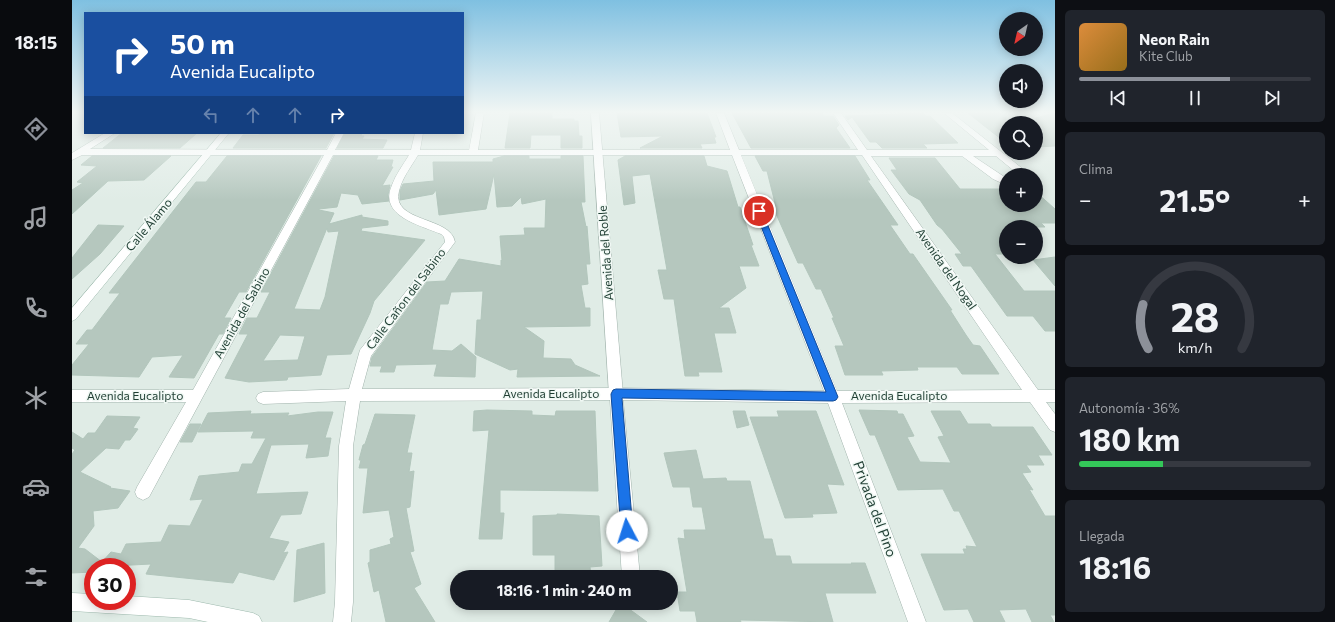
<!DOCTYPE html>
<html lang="es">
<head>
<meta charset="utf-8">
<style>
	:root { --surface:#171b24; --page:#20242c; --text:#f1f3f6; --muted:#9ea1a6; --line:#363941; --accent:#8c9099 }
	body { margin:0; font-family:Commissioner,sans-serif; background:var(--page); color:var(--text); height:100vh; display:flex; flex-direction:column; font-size:15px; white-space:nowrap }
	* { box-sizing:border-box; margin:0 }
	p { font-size:13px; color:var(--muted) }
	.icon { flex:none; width:22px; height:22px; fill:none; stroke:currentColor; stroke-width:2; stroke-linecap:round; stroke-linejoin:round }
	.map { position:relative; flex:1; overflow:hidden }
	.panel { display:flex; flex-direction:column; gap:10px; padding:10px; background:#0d0f14; width:280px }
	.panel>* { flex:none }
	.guide { position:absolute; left:12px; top:12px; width:380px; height:122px; border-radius:0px; box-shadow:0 2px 10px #0003; background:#1a4fa0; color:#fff; overflow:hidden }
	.needle { width:26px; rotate:214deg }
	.controls { position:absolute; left:927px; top:12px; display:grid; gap:8px }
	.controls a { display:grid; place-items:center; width:44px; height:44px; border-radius:50%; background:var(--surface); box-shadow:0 2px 10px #0003; font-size:20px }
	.speed { position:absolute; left:12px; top:558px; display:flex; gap:8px; font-size:20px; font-weight:700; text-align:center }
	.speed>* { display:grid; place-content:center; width:52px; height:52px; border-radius:50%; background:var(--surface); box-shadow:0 2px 10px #0003; line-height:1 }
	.speed .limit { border:6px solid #d22; background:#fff; color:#111 }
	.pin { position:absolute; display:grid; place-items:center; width:34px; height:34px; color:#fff; margin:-17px; border:2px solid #fff; border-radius:50%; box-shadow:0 1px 4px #0007 }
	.me { position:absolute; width:44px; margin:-22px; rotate:355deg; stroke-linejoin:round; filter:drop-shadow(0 0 3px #0008) }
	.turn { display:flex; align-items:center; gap:14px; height:84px; padding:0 20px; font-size:18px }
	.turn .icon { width:52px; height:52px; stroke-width:2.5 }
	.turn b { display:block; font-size:28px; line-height:34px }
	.lanes { display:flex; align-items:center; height:38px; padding:0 20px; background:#0003; justify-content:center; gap:20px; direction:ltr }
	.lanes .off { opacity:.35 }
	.big { font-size:30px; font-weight:700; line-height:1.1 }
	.panel .card { flex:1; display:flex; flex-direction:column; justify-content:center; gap:6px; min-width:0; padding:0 14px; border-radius:6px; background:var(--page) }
	.panel .dial { align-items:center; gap:0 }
	.dial svg { height:104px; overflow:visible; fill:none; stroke:var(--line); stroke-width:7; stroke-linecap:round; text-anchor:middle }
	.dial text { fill:var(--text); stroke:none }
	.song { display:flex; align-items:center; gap:12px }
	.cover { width:48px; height:48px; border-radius:6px; background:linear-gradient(135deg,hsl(30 70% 55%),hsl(40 70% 35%)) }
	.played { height:4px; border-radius:2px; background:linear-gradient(90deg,var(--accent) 65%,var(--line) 65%) }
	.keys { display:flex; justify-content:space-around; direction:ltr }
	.heat { display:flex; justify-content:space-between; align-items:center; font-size:22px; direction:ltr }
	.charge { height:6px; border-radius:3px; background:linear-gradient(90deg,#34c759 36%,var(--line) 0) }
	.trip { position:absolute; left:378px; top:570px; width:228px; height:40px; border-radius:20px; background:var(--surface); box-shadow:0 2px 10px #0003; font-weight:700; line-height:40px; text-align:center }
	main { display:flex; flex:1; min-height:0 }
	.tabs { display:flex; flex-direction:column; width:72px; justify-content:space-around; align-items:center; background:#090b0e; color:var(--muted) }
	.tabs .icon { width:28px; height:28px }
	.tabs .selected { color:var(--accent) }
	.tabs b { font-size:18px; color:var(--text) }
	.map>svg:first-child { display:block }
	.building { fill:#b5c7be; stroke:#b2c6bc; fill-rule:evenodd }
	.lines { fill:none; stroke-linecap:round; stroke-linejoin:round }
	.minor-casing { stroke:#a2b4ad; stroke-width:1 }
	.tertiary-casing { stroke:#a2b4ad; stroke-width:1 }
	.secondary-casing { stroke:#9db9ad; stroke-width:1 }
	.minor { fill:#fff; fill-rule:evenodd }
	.tertiary { fill:#fff; fill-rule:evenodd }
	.secondary { fill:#fff; fill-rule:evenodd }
	.route { fill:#1a73e8; stroke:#114b97 }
	.labels { text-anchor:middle; stroke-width:3; stroke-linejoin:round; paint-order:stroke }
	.street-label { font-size:12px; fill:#1f3e33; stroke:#f0f8f4 }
	.near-street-label { font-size:14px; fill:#1f3e33; stroke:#f0f8f4 }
</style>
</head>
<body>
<main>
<nav class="tabs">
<b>18:15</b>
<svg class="icon selected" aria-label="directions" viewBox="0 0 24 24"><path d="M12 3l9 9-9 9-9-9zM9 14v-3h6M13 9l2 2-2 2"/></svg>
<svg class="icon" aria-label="music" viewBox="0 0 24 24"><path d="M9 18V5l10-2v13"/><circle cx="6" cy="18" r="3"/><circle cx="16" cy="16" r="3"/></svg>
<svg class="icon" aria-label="phone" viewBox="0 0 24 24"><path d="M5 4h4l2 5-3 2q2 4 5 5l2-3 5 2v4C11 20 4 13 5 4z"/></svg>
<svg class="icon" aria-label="climate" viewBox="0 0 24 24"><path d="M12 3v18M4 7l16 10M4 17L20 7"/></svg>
<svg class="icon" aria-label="car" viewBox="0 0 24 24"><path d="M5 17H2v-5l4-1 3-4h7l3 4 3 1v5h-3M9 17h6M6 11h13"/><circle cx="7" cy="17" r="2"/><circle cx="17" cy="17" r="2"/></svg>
<svg class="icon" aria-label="filters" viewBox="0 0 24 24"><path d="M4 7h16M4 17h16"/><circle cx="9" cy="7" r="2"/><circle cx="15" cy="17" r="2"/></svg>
</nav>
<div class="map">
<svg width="983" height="622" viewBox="0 0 983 622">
	<rect width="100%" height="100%" fill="#e0ece6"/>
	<path class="building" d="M438,113H480V119H502V121H506L507,136H510V148H489V135H459L458,148H433Z
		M545,113H635L644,137H642L644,143L628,144L630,148H568L591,136L549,137Z
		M660,113H750L752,116H761L767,125L764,128L778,148H679Z
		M828,113H851L854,116H858L886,143L851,144L855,148H810L804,142H798L780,117L776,120L773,116L829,114Z
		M896,113H934V143Z
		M983,113V146L964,147V118Z
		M50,133H125L108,148H31Z
		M188,133L235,134L262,133L254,148H161L171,135H187Z
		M273,133H290L289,136H292L290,139L315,140L311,148H265Z
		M20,156H99L72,180L36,181L0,214V190L11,183L5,182L25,166L9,165Z
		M155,156H249L174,292H167L152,318H159L151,334H147L122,378L97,377L111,355L80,357L67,377L0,375V365L17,344H4L15,330H20L48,293H37L124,182H134Z
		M262,156H306L304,160H321L319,167H321L310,186L318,185L316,195L317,201L290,204L286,195L269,193L265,207L247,209V210L262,213L257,224L290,215V217L316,221V225L290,228L289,231L353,240L302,301L298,313L279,354L255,355L249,375L216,377L215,380L177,382L153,378L176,334H167L175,318H185L198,292H189ZM255,228L256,232L267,231L253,297L248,310L222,309ZM208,335L233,336L226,360L191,361Z
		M432,156H457V159H489V156H511L513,202H509L514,227L515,226L518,264H514L516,284L509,285L513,308H518V326L452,327L472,341L471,358L499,359L503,365L528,376L445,377L446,369L438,370L403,354L405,320H409L411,291L379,292L376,304H368L360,350L380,351L389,344L404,357L403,377L362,376L365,364L324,365L322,372H308L310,366H298L300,357L355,282L373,281L387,259L429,266V260L430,261L428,236L453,235L452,228H473L474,199L450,204L449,197L440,206L425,207L422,174L414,209L367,215L364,190L361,194L328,200V191L331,184L362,181L361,162H421V159Z
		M553,156H632L635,166L655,171L666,207H668L681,245H679L687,266H667L674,288L647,308H657L664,333H642L650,372H626L627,376H613L602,299H592L586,270H595L578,174L560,176L563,203L552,205L546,160Z
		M683,156H783L798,180H795L826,225H818L838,254H841L843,257L880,310H878L894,335L901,345L908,346L927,374H890L885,367H845L846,370L809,371L811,375H773L763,346H772L760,318H762L749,289H744L731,263H726L701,207H704L695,171H691Z
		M817,158H863L888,189H927L934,196V205H964V192L983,209V223H969L973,227H934V254H923L952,291H983V331H973L961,316H935L899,266H891L883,254H890L870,229L865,225L848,200L837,194L819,170H825Z
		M26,225L52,226L28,254L0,279V258Z
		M983,257V286L961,260Z
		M415,410L460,411V415L483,416L484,411H523L526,491L428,490V513H432L430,539H407L417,430L401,431L402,411Z
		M787,410L825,411L826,414H831L842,436L835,437L848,462L879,463L866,437L872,436L859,411H888L896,424H918L920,427H961L980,455H966L972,465H954L959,472L950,473L961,490L957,489L973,516H983V615H978L982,622H960L954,609L927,610L933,622H902L896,609L872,610L849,554H893L891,549H895L894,546L905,547L887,511H882L871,489L826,490L803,435H798Z
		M179,411L178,414L217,413L215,416L246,412H261L253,438H259L256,456L234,458L237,444L199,445L184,494L236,492L229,514L209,515L197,538L217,542L211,553L216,552L202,580L167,572L161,583L74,574L79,564L21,567V572L0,573V454L3,450L0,448V432L11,439L16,433H23L35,416L68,417L61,428L66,429L58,440H53L47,449L34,448L8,472L39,487L38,488L58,491L46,508L21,511L22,526L6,548L13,549L30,562L39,552L49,554L54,544L89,542L97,525L118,526L131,499L118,500L127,476L167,472L170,464H180L194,438H179L182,431L126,432L136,413Z
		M661,411H673L677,425L665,428Z
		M705,411H744L772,485L755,484L765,513L740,514L741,517L713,518L678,417H707Z
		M303,414L343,415L335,453H340L337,472L342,471L338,507L334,508L342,551L338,552L349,584L342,588L363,622H314L307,590L302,592L296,563L298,562V550L319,544L318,539L322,537L317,510L291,513L296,468H287L289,460H287L291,445L293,444Z
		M118,424H129L120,442H108Z
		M624,450L631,479L654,478L655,481H678L692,539H700L704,556H718L720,564H780L779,563H793L804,593H753L761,622L668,620L669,622H625L623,611H608L605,592H615L606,538L613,539L612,530H634L630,507H621L618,487H601L592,453Z
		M485,514L527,516L530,566L518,567L519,576L483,577V555H461V516L485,515Z
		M252,543L253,593L222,602L225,550Z
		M548,603H549L575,622H537Z"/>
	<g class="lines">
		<g class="minor-casing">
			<path id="minor" d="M404,113H412L406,150H658L644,113H652L667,150H786L761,113H769L795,150H917L872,113H880L956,173L958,175H947L924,156H901L934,178V185L921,179L890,156H799L966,390H983V402H974L983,414V432L978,430L958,402L770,403L854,622H836L756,403L551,400L568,577H550L538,400L288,401L281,446V602L279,622H261L263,602L267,446L274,401L191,404L186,402L184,398L186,394L191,392L277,389L288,350L373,242L372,237L369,234C348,225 306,216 320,185C324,174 331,165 337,155H261L77,497L71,500L65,497L63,492L65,487L114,402H0V390H121L252,155H10L0,160V153L33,133H43L18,149L255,150L264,133H272L263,150H339L343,133H351L348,150H397ZM346,155H660L752,391L544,388L290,389L299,356L383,242C379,216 319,223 327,191C330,178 339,167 346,155ZM669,155H790L950,390L765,391Z"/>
		</g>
		<g class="tertiary-casing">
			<path id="tertiary" d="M519,113H527L551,394L549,398L544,400L539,398L537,394Z"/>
		</g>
		<g class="secondary-casing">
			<path id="secondary" d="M149,133H157L4,319L0,321V308Z
				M0,593L21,594V601H55V596L117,600L181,613L187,616L190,622H136L117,618L0,611Z"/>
		</g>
		<use href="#minor" class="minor"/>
		<use href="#tertiary" class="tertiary"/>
		<use href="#secondary" class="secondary"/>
	</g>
	<linearGradient id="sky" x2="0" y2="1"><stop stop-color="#7fc0e1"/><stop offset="0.56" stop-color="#f1f6f4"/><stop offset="1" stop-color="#f1f6f4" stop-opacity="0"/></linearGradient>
	<rect width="983" height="200" fill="url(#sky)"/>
	<path class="route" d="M684,209H689L690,211L766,397L764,400L761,401L550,398L561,531L559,536L555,537L551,536L549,531L539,394L541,390L544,389L754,392L683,211Z"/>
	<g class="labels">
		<g class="street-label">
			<text transform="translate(77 225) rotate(-50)" y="4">Calle Álamo</text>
			<text transform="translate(534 253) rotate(-94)" y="4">Avenida del Roble</text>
			<text transform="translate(874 269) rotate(55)" y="4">Avenida del Nogal</text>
			<text transform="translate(334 299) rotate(-53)" y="4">Calle Cañon del Sabino</text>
			<text transform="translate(170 313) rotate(-61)" y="4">Avenida del Sabino</text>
			<text x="479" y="398">Avenida Eucalipto</text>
			<text x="63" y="400">Avenida Eucalipto</text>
			<text x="827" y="400">Avenida Eucalipto</text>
		</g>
		<g class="near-street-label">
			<text transform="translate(803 509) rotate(70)" y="5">Privada del Pino</text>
		</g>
	</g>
</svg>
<div class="controls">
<a><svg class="needle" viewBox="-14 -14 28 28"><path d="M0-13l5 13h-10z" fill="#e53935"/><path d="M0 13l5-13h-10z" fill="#9ea1a6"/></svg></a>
<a><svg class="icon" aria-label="sound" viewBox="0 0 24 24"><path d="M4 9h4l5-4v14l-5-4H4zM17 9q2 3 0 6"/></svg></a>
<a><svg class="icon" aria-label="search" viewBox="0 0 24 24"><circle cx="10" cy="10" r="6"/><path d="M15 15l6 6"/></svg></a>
<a>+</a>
<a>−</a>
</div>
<div class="speed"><div class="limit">30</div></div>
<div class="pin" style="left:687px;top:211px;background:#d93025"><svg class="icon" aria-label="arrive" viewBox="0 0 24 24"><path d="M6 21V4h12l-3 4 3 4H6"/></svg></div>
<svg class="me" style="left:555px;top:531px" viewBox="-20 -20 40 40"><circle r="19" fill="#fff"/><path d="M0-13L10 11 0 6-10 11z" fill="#1a73e8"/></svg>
<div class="trip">18:16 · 1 min · 240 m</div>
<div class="guide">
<div class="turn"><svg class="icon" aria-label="right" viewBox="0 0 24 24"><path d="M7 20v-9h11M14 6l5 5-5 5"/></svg><div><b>50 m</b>Avenida Eucalipto</div></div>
<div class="lanes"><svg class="icon off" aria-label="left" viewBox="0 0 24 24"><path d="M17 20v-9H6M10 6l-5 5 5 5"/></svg><svg class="icon off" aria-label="ahead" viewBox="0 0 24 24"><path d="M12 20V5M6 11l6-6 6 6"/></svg><svg class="icon off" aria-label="ahead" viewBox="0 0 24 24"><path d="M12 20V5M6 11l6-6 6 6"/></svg><svg class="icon" aria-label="right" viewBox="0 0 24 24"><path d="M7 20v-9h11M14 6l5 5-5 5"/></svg></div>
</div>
</div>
<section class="panel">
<div class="card">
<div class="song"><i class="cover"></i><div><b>Neon Rain</b><p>Kite Club</p></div></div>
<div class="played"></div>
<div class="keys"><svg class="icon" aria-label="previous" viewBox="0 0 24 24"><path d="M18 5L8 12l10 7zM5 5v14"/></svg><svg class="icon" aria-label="pause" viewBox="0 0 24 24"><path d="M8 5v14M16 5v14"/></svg><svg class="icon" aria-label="next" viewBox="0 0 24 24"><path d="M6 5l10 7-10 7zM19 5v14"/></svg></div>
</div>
<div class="card"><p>Clima</p>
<div class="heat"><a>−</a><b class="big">21.5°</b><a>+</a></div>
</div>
<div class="card dial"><svg viewBox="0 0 100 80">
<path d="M14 69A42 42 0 1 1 86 69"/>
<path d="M14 69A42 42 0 0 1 10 35" stroke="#8c9099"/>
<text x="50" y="56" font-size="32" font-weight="700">28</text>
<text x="50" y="72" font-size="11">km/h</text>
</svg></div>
<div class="card"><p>Autonomía · 36%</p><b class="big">180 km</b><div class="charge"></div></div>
<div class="card"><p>Llegada</p><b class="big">18:16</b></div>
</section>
</main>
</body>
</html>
